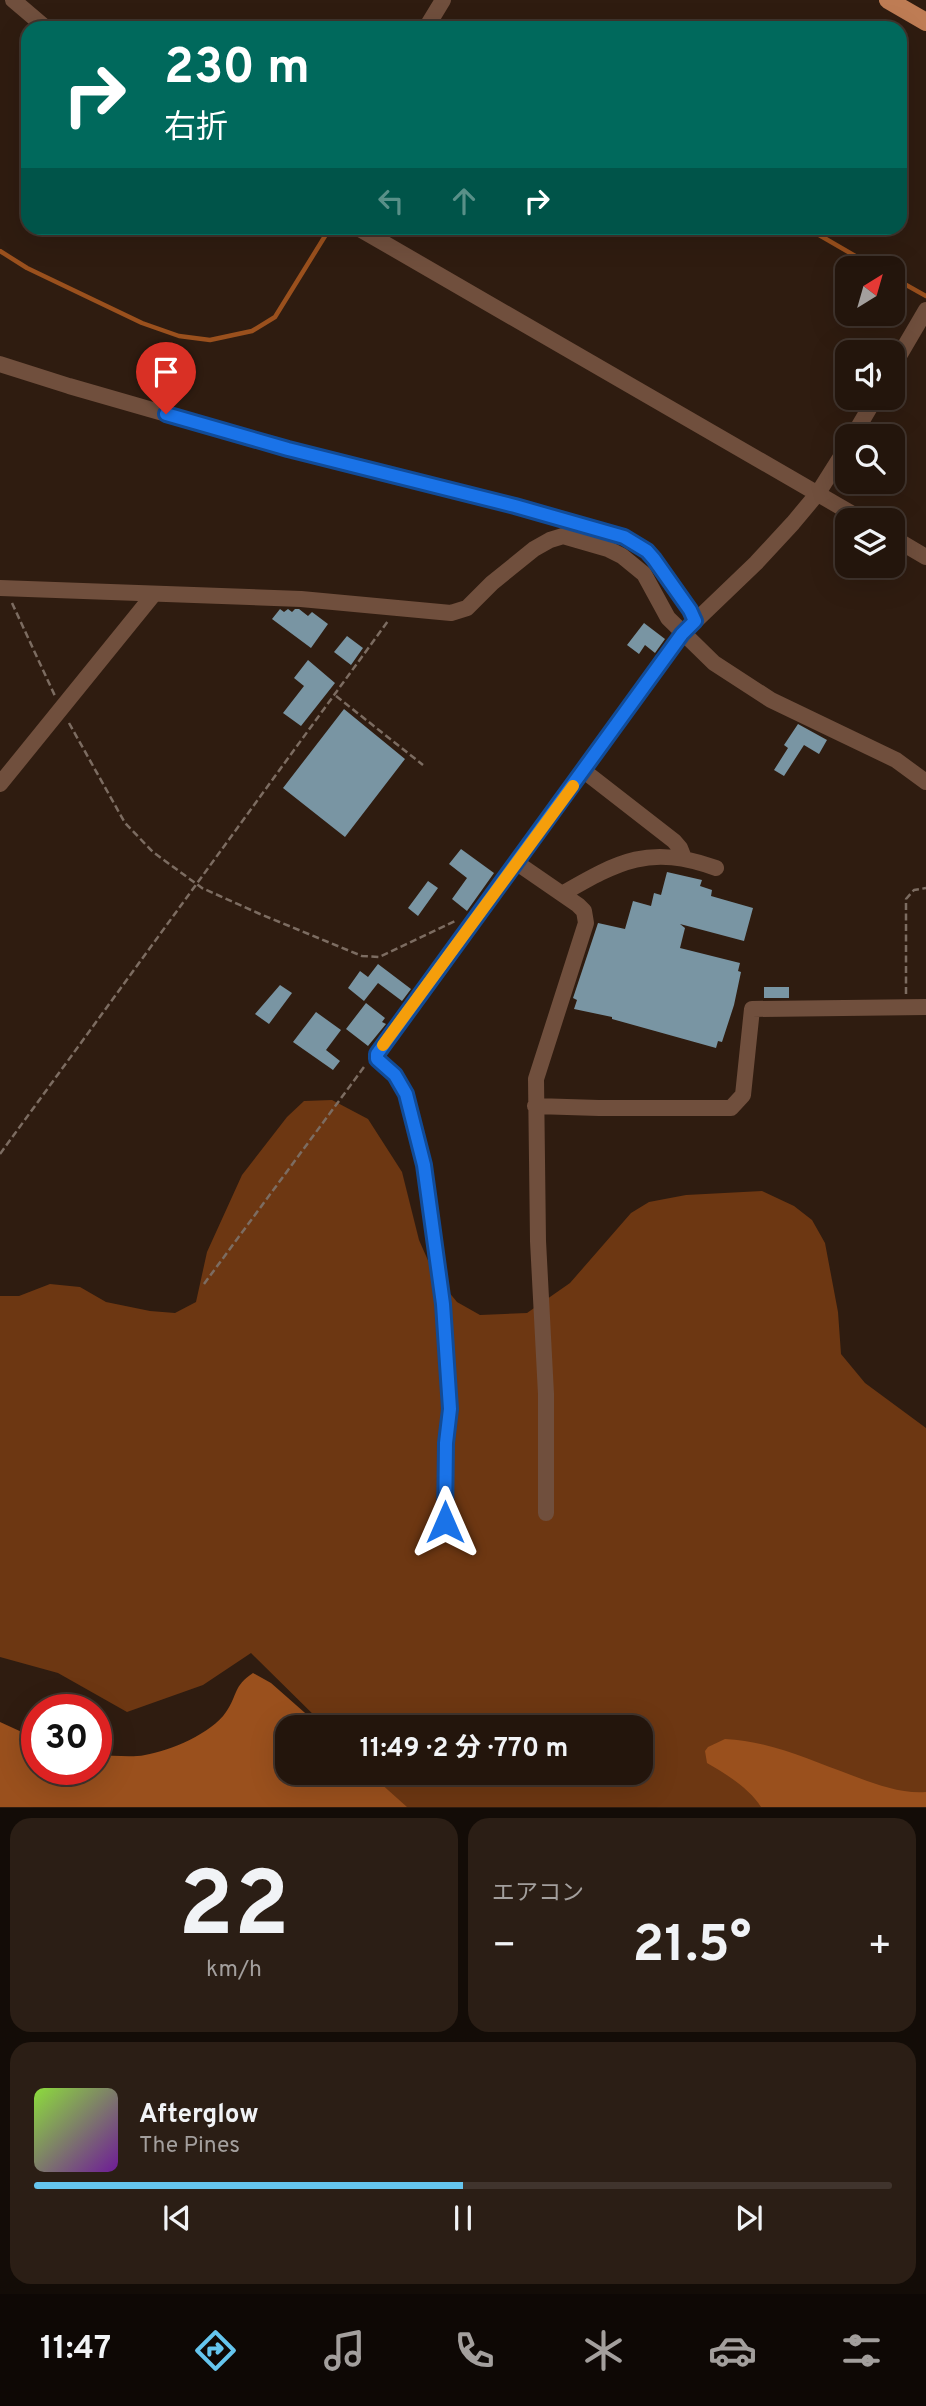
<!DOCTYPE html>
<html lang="ja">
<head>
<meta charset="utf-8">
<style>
	:root { --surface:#23150c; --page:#2b1e15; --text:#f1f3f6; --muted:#a39f9d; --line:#40342d; --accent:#65c5ee }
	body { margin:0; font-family:Overpass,"Noto Sans JP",sans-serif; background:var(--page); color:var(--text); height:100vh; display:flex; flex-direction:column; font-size:26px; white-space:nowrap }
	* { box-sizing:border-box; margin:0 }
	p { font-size:23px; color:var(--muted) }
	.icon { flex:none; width:38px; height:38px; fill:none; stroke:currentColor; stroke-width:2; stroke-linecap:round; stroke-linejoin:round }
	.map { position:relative; height:1808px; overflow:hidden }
	.drawer { display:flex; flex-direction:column; gap:10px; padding:10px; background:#130c07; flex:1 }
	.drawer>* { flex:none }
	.banner { position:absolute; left:21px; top:21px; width:886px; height:214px; border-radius:21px; box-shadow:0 7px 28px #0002,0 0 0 2px var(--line); background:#00695c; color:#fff; overflow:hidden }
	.needle { width:46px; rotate:37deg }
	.controls { position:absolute; left:835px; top:256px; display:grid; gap:14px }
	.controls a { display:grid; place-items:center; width:70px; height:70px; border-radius:14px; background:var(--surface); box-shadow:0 7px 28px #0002,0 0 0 2px var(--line); font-size:35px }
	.speed { position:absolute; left:21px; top:1694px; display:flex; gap:14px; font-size:35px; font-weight:700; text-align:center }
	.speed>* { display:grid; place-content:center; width:91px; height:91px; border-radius:50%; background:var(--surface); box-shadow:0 7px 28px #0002,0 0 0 2px var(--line); line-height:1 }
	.speed .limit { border:10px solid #d22; background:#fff; color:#111 }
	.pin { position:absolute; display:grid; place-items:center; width:60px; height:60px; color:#fff; margin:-72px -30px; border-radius:50% 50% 50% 0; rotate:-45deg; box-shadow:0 0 7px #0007 }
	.pin .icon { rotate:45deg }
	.me { position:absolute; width:77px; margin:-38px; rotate:0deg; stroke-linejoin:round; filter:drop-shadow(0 0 5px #0008) }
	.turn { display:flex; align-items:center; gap:24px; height:147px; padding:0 28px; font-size:32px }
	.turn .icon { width:91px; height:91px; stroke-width:2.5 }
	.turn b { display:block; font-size:49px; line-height:60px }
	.lanes { display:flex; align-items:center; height:66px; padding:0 28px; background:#0003; justify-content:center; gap:35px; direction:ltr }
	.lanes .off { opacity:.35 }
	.big { font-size:52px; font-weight:700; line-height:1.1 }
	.drawer .tile { flex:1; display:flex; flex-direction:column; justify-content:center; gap:10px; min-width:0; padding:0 24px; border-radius:21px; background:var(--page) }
	.drawer .dial { align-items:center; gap:0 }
	.dial b { font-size:91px; line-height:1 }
	.song { display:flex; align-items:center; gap:21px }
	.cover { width:84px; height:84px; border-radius:10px; background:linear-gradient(135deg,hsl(90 70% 55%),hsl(280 70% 35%)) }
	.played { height:7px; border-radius:4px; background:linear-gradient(90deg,var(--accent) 50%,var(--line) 50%) }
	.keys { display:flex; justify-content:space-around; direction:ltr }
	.heat { display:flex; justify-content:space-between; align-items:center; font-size:38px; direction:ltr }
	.drawer .tiles { flex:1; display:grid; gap:10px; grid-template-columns:1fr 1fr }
	.tile:last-child { grid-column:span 2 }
	.trip { position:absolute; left:275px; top:1715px; width:378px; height:70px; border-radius:21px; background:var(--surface); box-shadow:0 7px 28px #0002,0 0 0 2px var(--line); font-weight:700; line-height:70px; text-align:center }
	.menu { display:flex; height:112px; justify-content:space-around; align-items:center; background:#0e0805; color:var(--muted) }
	.menu .icon { width:49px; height:49px }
	.menu .active { color:var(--accent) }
	.menu b { font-size:32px; color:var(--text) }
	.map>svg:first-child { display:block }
	.green { fill:#6d3712 }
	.water { fill:#9a501d }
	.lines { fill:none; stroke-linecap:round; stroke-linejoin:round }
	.stream { stroke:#9a501d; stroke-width:4.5 }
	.building { fill:#7995a3 }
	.path { stroke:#7c6c61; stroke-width:2.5; stroke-dasharray:7 3.5; stroke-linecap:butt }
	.minor { stroke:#704f3d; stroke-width:16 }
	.major { stroke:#be7c54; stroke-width:18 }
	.route-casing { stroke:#114b97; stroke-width:18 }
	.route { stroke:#1a73e8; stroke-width:12 }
	.slow { stroke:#f59e0b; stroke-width:12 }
</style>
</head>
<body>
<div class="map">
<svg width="926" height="1808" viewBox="0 0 926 1808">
	<rect width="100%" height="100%" fill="#2f1c10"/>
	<path class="green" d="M332,1100L368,1119L402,1172L419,1240L434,1274L457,1302L480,1315L527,1313L570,1283L631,1213L649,1202L686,1195L762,1191L794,1206L812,1220L825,1243L838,1312L841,1354L865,1383L926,1428V1807H213L231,1802L377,1779L371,1773H640V1727H326L251,1653L203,1685L127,1712L58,1673L0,1657V1296H19L50,1284L80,1287L106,1302L150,1311L175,1313L196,1302L207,1252L242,1175L287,1117L304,1101Z"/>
	<path class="water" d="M253,1673L271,1683L321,1727H287V1773H369L407,1807H0V1722L37,1739V1769H96V1755C112,1755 130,1758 145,1755C170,1751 212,1733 226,1712C238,1695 233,1686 253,1673Z
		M725,1739C770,1741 810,1760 851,1775C875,1784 901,1794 926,1792V1807H761C750,1789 725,1773 707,1763L705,1751L708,1747Z"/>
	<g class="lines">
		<path class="stream" d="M807,228L876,268
			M0,251L27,268L142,323L179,336L210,340L252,331L275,317L330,228
			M892,277L926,296"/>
	</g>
	<path class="building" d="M280,609L284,612L288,609L292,612L295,609H299L308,616L312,612L328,624L311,648L272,619Z
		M644,623L665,639L655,653L645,645L639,654L627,645Z
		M347,636L363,648L351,665L334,652Z
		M308,660L335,683L301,726L283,713L304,686L294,678Z
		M344,709L405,759L345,837L283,788Z
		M798,724L827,740L819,754L804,745L784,776L774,770L788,748L784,745Z
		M461,849L494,873L467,911L452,899L467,878L449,864Z
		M667,872L702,880L700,886L712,890L711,896L753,908L744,941L680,924L685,928L680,948L740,963L738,971L741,972L734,1005L722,1042L718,1041L716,1048L612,1019V1017L574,1009L577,1000L573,998L598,923L625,929L633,901L651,906L654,893L661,895Z
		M428,881L438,888L418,916L408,908Z
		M378,964L411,989L402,1001L378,983L364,1001L348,988L360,971L368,977Z
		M280,985L292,993L269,1024L255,1014Z
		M764,987H789V998H764Z
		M366,1003L385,1018L382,1022L386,1024L368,1046L346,1029Z
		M316,1012L341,1030L326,1050L340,1061L333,1070L293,1042Z"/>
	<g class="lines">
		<path class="path" d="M12,603L55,696
			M336,696L423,765
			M69,723L125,823L153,852L202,888L260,914L362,956L379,957L455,921
			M906,994V899L914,890L926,888
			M0,1154L388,621
			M204,1284L364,1067"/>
		<path class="minor" d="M13,0L46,28
			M426,28L443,0
			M358,228L863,520
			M0,364L69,386L288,449L515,506L624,537L647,551L654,559L690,610L695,621
			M892,368L926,310
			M853,436L876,397
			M892,537L926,557
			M0,588L301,599L451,613L467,608L492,583L534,549L550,540L563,536L608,549L622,556L644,574L668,618L714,663L771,700L896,760L926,782
			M584,771L674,841L680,848L684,858
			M0,784L154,594
			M517,863L578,905L584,911L586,923L536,1079L538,1241L546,1394V1513
			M562,894C619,861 650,844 716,868
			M535,1106L599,1108H731L743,1095L752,1009L926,1007
			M445,1522L446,1443L450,1409L443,1304L424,1165L406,1094L395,1075L377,1059V1054L682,634L756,563L793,523L818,493L847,447"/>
		<path class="major" d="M888,0L926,22"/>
	</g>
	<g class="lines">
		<g class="route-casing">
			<path id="route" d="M166,414L288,449L515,506L624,537L647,551L654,559L690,610L695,621L682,634L377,1054V1059L395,1075L406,1094L424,1165L443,1304L450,1409L446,1443L445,1522"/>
		</g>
		<use href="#route" class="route"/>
		<path class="slow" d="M383,1045L573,786"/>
	</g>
</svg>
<div class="controls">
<a><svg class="needle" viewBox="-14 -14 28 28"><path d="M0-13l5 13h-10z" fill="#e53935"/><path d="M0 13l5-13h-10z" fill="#a39f9d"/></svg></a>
<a><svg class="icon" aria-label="sound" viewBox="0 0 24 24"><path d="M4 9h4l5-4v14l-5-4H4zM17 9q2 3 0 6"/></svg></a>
<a><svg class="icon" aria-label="search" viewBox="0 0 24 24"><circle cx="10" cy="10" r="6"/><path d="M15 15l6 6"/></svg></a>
<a><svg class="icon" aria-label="layers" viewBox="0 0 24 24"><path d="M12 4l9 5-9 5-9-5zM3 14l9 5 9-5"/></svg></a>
</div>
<div class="speed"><div class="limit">30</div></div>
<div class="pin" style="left:166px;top:414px;background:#d93025"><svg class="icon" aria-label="arrive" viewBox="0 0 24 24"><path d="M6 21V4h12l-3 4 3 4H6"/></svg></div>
<svg class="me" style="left:445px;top:1522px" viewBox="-20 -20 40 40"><path d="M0-17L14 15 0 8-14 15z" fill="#1a73e8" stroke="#fff" stroke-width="4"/></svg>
<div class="trip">11:49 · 2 分 · 770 m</div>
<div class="banner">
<div class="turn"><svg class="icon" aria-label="right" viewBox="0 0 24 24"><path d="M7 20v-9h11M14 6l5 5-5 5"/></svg><div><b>230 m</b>右折</div></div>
<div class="lanes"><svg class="icon off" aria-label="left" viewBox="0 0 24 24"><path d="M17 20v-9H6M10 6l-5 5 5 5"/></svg><svg class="icon off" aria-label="ahead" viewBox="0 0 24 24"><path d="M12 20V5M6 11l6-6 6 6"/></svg><svg class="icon" aria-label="right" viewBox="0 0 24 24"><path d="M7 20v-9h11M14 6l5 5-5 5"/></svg></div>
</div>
</div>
<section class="drawer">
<div class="tiles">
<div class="tile dial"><b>22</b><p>km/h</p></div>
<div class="tile"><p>エアコン</p>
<div class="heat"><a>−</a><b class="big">21.5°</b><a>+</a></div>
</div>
<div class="tile">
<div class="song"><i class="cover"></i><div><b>Afterglow</b><p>The Pines</p></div></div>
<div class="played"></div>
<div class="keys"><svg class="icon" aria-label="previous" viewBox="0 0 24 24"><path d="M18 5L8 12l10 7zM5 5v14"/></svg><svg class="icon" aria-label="pause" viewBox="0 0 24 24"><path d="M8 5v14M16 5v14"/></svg><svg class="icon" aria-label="next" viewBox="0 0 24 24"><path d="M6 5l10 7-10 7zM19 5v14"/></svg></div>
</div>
</div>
</section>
<nav class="menu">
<b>11:47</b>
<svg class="icon active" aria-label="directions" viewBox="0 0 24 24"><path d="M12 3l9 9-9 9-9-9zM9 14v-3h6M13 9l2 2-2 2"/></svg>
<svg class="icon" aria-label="music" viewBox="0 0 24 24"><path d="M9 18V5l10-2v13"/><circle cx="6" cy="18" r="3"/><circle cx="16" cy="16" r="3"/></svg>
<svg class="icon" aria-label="phone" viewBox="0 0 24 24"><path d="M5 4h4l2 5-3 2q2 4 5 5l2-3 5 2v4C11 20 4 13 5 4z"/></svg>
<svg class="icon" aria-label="climate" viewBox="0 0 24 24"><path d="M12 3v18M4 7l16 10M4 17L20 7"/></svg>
<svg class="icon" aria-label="car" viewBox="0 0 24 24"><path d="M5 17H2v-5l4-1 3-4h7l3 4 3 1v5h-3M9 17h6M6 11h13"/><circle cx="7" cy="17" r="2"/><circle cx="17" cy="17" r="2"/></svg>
<svg class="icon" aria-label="filters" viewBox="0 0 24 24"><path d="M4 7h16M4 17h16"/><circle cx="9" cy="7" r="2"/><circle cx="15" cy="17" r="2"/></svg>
</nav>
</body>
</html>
